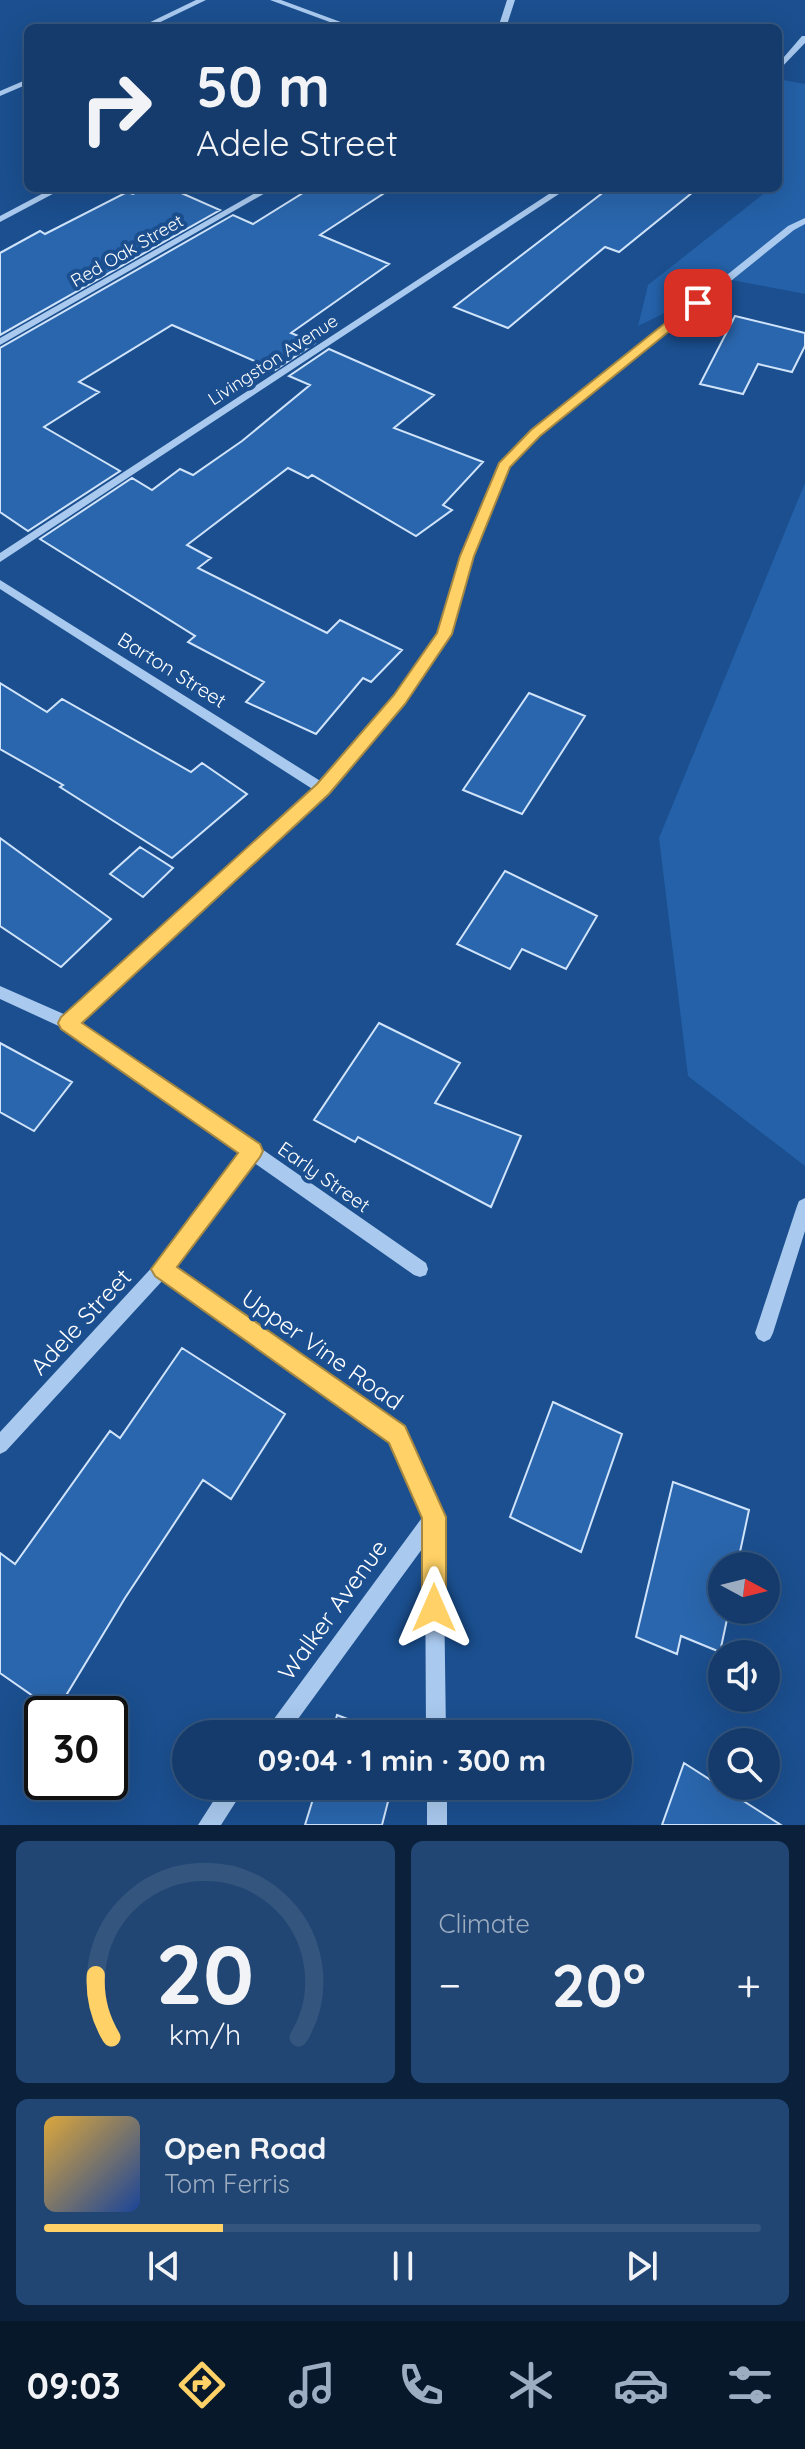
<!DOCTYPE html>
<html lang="en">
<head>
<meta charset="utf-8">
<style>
	:root { --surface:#143b6b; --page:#214673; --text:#f1f3f6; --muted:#9dadc1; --line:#33557e; --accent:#ffd166 }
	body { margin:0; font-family:Quicksand,sans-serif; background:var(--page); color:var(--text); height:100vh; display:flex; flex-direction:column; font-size:30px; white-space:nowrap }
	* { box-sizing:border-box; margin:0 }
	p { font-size:26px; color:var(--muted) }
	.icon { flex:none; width:44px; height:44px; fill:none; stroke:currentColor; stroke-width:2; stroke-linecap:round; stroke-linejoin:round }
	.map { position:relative; height:1825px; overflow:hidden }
	.side { display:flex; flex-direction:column; gap:16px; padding:16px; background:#0b203b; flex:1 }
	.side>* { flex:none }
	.guide { position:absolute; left:24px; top:24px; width:758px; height:168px; border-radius:12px; box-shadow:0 8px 32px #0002,0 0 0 2px var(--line); background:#143b6b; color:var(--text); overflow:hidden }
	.needle { width:52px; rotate:97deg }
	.controls { position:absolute; left:708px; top:1552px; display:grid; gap:16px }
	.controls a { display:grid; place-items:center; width:72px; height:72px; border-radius:50%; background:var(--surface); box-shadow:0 8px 32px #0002,0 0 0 2px var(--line); font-size:40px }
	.speed { position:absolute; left:24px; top:1696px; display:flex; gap:16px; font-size:40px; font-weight:700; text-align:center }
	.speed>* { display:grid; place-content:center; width:104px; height:104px; border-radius:50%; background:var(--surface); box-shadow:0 8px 32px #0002,0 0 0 2px var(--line); line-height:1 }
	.speed .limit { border:4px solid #111; border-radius:12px; background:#fff; color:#111 }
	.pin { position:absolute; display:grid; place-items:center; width:68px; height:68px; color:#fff; margin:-34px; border-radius:16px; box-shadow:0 4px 12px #0006 }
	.me { position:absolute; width:88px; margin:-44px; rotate:0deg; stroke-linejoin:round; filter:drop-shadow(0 0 6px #0008) }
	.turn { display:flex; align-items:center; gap:28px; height:168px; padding:0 40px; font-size:36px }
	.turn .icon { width:104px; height:104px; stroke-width:2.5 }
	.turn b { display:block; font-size:56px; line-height:68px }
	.big { font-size:60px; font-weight:700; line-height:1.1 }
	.side .tile { flex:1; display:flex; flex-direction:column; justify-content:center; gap:12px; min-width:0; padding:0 28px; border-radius:12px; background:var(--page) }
	.side .dial { align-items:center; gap:0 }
	.dial svg { height:208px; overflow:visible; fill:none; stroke:var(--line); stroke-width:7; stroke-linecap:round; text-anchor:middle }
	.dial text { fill:var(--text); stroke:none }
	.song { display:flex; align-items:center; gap:24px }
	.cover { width:96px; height:96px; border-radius:12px; background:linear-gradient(135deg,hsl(40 70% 55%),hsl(220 70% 35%)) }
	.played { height:8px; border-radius:4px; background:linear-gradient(90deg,var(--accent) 25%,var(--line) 25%) }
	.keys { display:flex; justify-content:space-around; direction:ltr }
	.heat { display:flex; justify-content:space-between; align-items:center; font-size:44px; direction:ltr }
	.side .tiles { flex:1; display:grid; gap:16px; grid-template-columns:1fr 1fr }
	.tile:last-child { grid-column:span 2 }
	.trip { position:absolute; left:172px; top:1720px; width:460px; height:80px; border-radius:40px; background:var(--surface); box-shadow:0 8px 32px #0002,0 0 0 2px var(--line); font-weight:700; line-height:80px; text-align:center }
	.tab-bar { display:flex; height:128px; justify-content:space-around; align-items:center; background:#08182b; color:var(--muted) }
	.tab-bar .icon { width:56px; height:56px }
	.tab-bar .on { color:var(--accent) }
	.tab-bar b { font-size:36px; color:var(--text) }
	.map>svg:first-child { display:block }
	.green { fill:#2461a8 }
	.building { fill:#2a66ad; stroke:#cfe3fa; stroke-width:2 }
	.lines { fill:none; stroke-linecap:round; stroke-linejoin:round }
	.minor { fill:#a9c9ee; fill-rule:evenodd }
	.route { fill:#ffd166; stroke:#a68842; stroke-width:2 }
	.labels { text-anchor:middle; stroke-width:8; stroke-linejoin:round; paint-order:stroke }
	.far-street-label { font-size:18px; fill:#fff; stroke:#1b4f8f }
	.street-label { font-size:20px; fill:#fff; stroke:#1b4f8f }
	.near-street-label { font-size:24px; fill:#fff; stroke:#1b4f8f }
</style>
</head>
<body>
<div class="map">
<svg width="805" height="1825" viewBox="0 0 805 1825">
	<rect width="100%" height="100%" fill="#1b4f8f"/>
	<path class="green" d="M778,79L805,84V294L732,280L638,326L648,285L766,192L767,188H778Z
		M805,483V1166L688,1076L659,838Z"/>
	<path class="building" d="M144,188H170L220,210L0,335V253L40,231L45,234L127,192L133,194Z
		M311,188H392L320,235L389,264L291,333L315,343L275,370L172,325L79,382L99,392L44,427L120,471L28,531L0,512V348L233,215L253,224Z
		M609,188H698L619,252L605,247L508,328L454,307Z
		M735,316L805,333V346L792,372L758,364L743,394L700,384Z
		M329,349L434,395L394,428L483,462L443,505L452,510L416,536L312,475L308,478L288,468L187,545L211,558L198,568L327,633L340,620L402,650L371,682L363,678L316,734L246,702L264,682L188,642L195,636L40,539L132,478L152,490L180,469L193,475L242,441L310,385L289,376Z
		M0,683L47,712L62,699L191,772L202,763L247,794L172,858L60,787L63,785L0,749Z
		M529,693L585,716L522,814L463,790Z
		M0,838L111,919L61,967L0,926Z
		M140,847L173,868L143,897L110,874Z
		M505,871L597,916L566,969L522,949L510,969L457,944Z
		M379,1023L460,1063L435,1103L521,1136L491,1207L358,1137L355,1142L314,1120Z
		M0,1043L72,1082L34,1131L0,1112Z
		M182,1348L285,1414L231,1499L203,1480L125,1598L56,1712L0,1673V1553L15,1564L110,1431L120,1438Z
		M553,1402L622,1434L581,1552L510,1517Z
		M673,1482L749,1510L737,1566H722V1610H729L720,1652L681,1636L677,1654L636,1637Z
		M337,1715L387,1734H332Z
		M684,1763L781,1825H662Z
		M317,1786H392L382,1825H305Z"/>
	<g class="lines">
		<path class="minor" d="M196,0H206L148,28H138Z
			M270,0H281L357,28H346Z
			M507,0H515L506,28H498Z
			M802,36H805V43L778,71V64Z
			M28,79V84L0,96V91Z
			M53,188H64L0,222V216Z
			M264,188H274L0,345V338Z
			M558,188H568L0,562V553Z
			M805,218V224L794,230L540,435L509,467L473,556L450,634L404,703L328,793L79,1022L426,1263L428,1269L426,1275L420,1277L414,1275L253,1162L174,1267L403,1428L443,1517L446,1734H426L425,1545L287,1734H265L268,1727L424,1515L391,1440L163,1280L6,1451L0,1454V1432L156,1263L241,1153L63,1028L0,999V986L66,1015L314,790L0,589V580L322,782L396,697L438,633L461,556L499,466L532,431L788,226Z
			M805,1198V1231L773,1333L770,1339L764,1342L758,1339L755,1333L797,1206L799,1201Z
			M223,1786H246L221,1825H198Z
			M427,1786H447V1825H427Z"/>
	</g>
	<path class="route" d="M694,300L704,303L540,436L510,467L474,556L452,634L405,704L329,794L82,1023L260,1144L263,1151L260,1157L177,1267L405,1426L446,1517V1608L443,1617L434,1621L425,1617L422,1608V1518L389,1443L155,1276L151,1269L238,1153L61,1029L58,1023L61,1017L317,784L394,695L437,633L460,556L499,463L531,430Z"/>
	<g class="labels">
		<g class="far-street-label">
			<text transform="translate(127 251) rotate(-30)" y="6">Red Oak Street</text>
			<text transform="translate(273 360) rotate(-33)" y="6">Livingston Avenue</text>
		</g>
		<g class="street-label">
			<text transform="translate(172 670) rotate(32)" y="7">Barton Street</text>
			<text transform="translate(324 1177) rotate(35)" y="7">Early Street</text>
		</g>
		<g class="near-street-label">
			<text transform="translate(81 1322) rotate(-47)" y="8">Adele Street</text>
			<text transform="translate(322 1350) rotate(35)" y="8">Upper Vine Road</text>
			<text transform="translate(333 1610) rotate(-54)" y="8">Walker Avenue</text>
		</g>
	</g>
</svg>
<div class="controls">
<a><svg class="needle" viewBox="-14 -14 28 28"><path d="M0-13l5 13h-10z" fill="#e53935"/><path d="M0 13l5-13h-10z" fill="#9dadc1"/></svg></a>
<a><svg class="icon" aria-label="sound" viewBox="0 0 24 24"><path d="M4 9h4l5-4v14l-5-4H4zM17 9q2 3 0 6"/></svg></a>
<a><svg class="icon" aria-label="search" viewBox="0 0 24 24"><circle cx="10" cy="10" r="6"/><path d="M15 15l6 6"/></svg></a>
</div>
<div class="speed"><div class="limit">30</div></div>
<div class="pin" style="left:698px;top:303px;background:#d93025"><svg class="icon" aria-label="arrive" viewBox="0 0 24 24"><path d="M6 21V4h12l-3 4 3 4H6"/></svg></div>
<svg class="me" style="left:434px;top:1608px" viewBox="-20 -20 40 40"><path d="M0-17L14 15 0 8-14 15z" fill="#ffd166" stroke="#fff" stroke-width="4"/></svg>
<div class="trip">09:04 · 1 min · 300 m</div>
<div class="guide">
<div class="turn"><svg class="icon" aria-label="right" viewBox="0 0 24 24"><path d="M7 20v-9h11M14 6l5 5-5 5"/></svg><div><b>50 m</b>Adele Street</div></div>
</div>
</div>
<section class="side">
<div class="tiles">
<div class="tile dial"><svg viewBox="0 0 100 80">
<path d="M14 69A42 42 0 1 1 86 69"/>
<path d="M14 69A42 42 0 0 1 8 45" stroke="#ffd166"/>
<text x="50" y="56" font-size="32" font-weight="700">20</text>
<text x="50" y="72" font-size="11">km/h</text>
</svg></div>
<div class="tile"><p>Climate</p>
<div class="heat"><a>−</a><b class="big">20°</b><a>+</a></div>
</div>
<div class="tile">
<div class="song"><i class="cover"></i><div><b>Open Road</b><p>Tom Ferris</p></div></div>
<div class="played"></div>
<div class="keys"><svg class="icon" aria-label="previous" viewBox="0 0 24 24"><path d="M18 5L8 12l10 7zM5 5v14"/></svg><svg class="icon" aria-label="pause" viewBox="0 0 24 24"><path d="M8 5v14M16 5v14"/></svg><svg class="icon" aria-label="next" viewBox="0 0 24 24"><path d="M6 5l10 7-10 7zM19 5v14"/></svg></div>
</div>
</div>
</section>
<nav class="tab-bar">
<b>09:03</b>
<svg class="icon on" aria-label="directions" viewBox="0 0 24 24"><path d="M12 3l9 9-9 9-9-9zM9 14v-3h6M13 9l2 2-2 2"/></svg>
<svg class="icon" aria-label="music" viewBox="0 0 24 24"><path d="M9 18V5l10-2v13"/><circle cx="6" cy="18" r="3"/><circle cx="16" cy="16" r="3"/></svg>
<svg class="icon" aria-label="phone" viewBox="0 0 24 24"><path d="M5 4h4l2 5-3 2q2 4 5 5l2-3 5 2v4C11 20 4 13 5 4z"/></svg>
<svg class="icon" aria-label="climate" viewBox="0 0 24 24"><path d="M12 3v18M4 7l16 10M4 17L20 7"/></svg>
<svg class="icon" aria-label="car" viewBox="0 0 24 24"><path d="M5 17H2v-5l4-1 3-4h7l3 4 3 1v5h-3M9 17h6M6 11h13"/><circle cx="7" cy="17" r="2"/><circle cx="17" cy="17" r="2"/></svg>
<svg class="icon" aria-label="filters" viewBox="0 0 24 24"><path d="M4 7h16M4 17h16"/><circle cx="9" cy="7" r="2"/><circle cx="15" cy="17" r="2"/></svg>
</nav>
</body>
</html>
